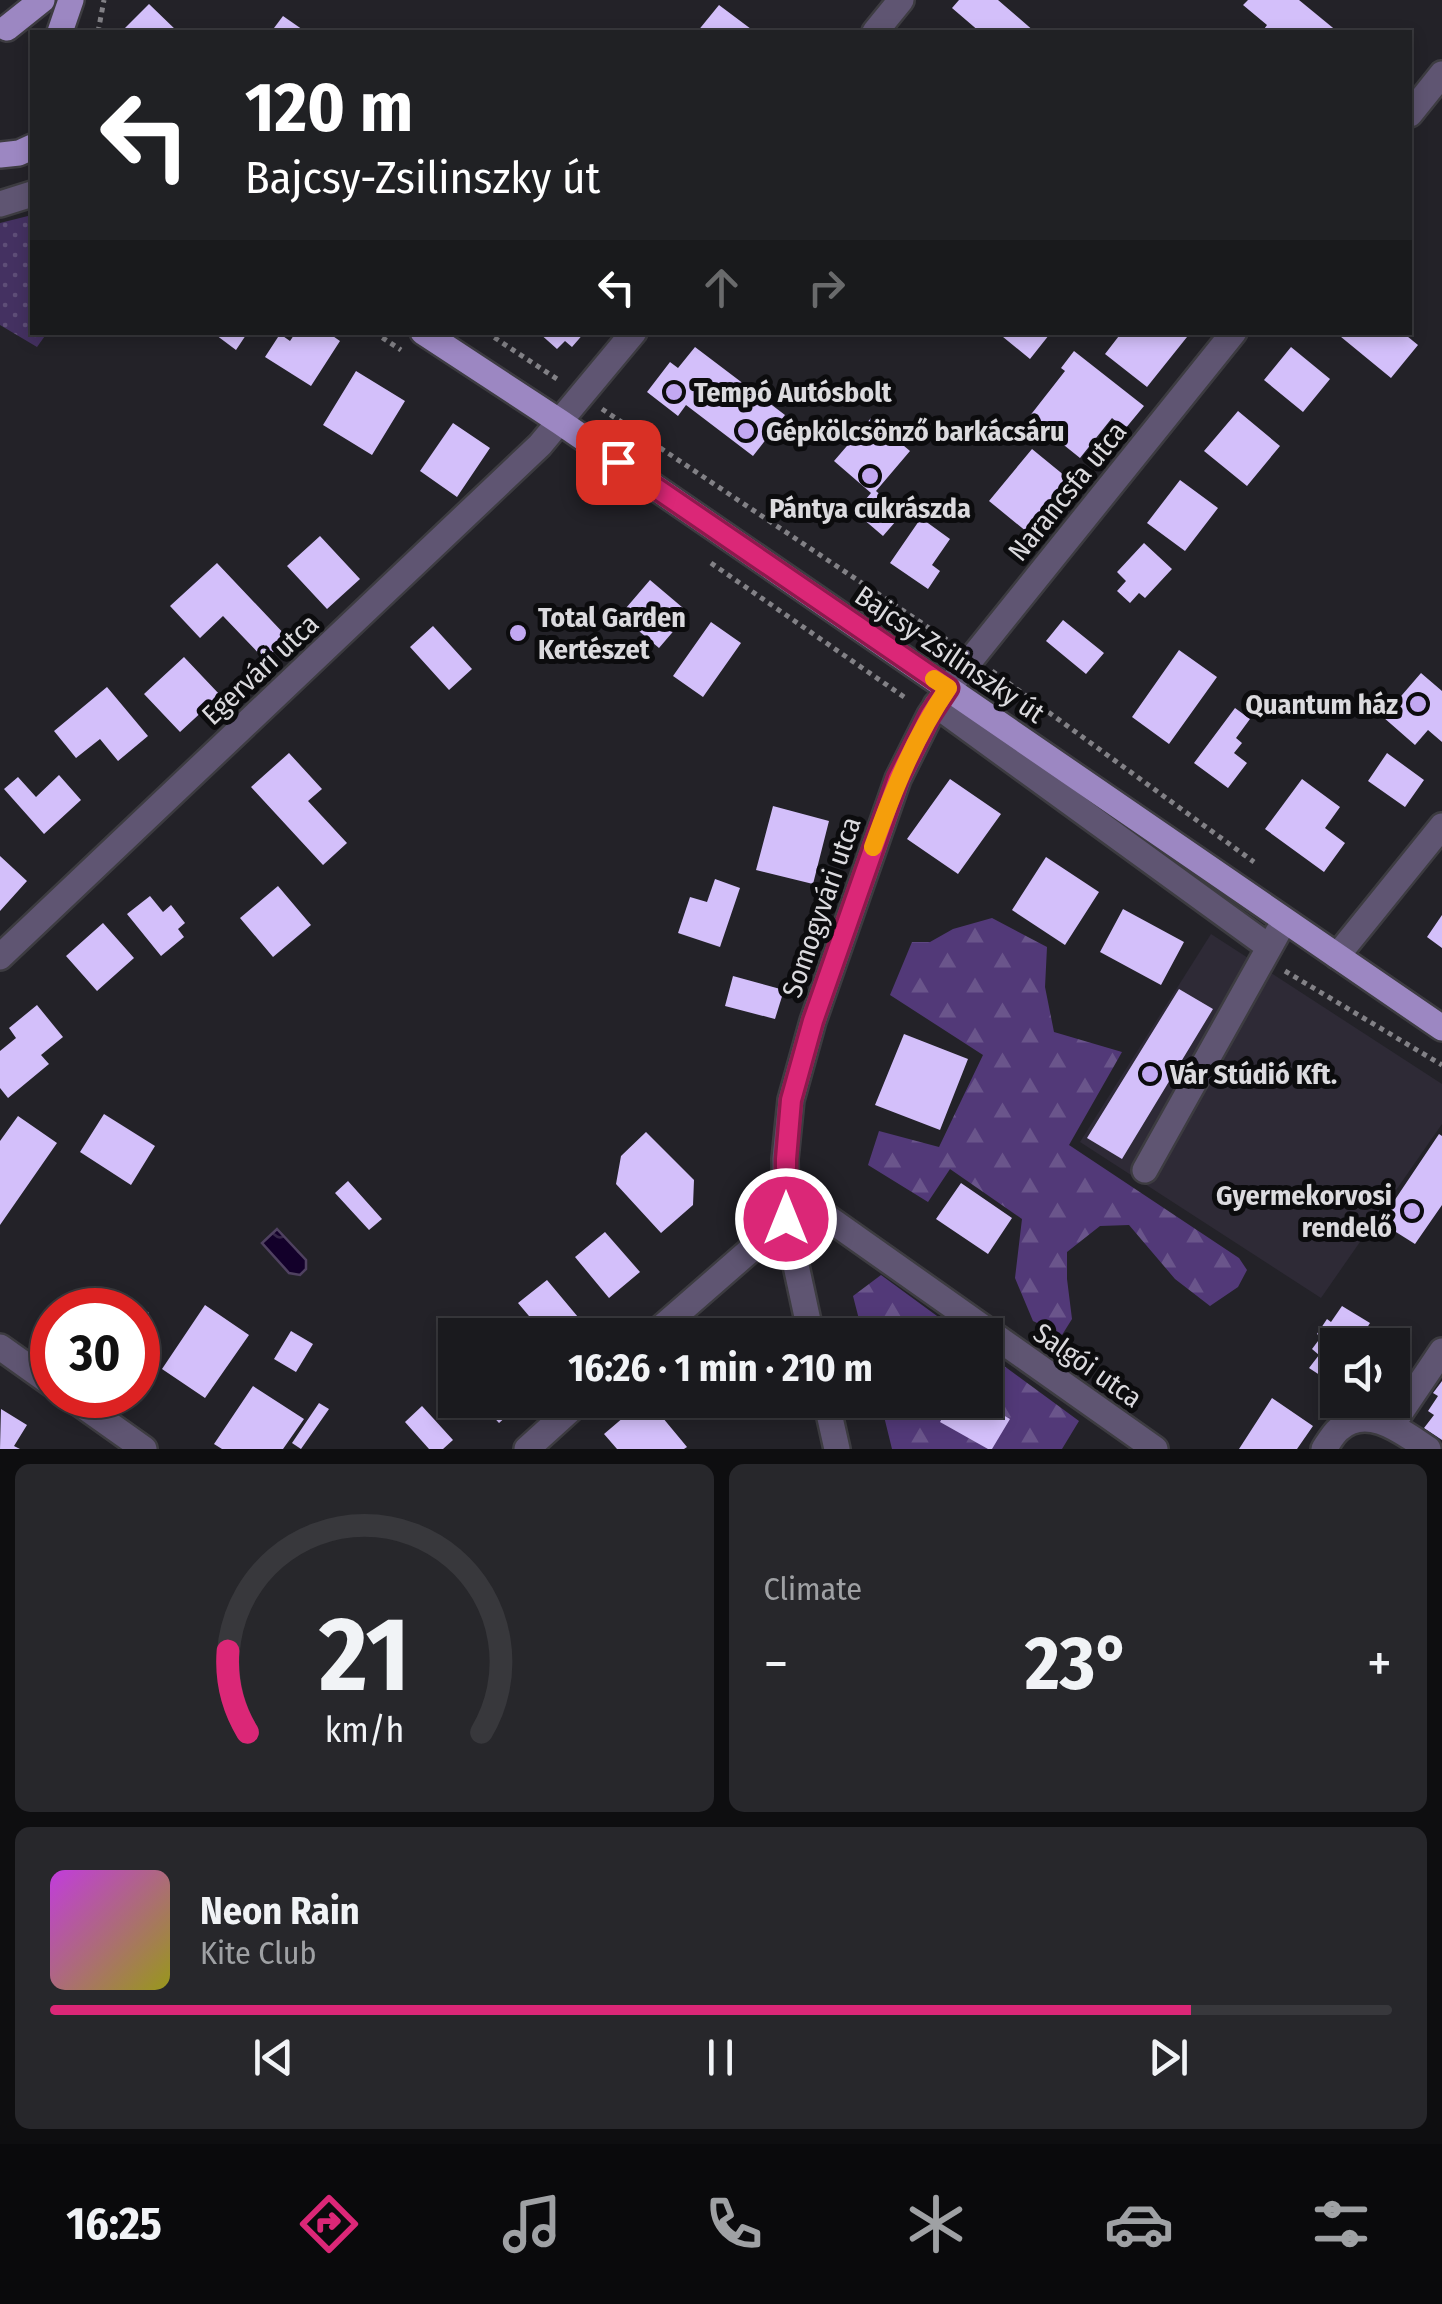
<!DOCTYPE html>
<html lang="en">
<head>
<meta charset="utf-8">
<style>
	:root { --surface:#1a1a1e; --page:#27272b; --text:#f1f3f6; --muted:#9fa1a4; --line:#38383c; --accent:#db2777 }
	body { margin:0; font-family:"Fira Sans Condensed",sans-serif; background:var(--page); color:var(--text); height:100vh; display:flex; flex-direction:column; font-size:38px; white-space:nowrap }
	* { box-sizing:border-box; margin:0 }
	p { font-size:32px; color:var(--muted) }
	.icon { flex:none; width:55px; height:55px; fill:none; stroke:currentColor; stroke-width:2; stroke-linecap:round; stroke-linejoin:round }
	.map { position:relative; height:1449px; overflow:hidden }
	.drawer { display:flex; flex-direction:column; gap:15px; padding:15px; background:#0e0e10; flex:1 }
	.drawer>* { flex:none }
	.top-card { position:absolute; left:30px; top:30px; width:1382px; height:305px; border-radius:0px; box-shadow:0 5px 15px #0003,0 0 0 2px var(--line); background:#202124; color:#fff; overflow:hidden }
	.buttons { position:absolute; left:1320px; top:1328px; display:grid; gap:20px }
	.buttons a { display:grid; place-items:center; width:90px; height:90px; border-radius:0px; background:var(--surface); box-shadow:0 5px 15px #0003,0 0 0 2px var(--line); font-size:50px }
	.speed { position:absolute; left:30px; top:1288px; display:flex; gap:20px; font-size:50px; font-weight:700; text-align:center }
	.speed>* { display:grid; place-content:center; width:130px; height:130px; border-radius:50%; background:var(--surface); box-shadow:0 5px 15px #0003,0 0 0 2px var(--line); line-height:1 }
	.speed .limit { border:15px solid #d22; background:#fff; color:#111 }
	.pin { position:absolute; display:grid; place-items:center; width:85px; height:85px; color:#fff; margin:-42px; border-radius:20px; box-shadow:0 5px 15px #0006 }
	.me { position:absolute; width:110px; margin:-55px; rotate:0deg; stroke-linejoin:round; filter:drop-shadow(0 0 8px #0008) }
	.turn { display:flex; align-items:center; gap:35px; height:210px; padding:0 50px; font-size:45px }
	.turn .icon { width:130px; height:130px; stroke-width:2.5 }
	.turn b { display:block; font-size:70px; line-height:85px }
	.lanes { display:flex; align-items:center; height:95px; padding:0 50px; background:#0003; justify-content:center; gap:50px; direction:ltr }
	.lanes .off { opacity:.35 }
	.big { font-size:75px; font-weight:700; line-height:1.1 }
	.drawer .card { flex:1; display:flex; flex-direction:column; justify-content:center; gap:15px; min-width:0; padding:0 35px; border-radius:15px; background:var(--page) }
	.drawer .dial { align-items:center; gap:0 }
	.dial svg { height:260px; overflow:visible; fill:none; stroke:var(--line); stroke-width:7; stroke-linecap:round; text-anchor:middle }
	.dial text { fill:var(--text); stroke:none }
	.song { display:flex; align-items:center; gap:30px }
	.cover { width:120px; height:120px; border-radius:15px; background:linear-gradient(135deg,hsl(290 70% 55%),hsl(60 70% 35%)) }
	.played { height:10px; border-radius:5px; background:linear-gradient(90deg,var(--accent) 85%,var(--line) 85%) }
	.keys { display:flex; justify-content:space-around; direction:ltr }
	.heat { display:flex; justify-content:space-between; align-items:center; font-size:55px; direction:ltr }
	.drawer .tiles { flex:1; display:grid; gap:15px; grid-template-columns:1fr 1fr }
	.card:last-child { grid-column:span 2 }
	.trip { position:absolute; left:438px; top:1318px; width:565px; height:100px; border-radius:0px; background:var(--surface); box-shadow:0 5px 15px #0003,0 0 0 2px var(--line); font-weight:700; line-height:100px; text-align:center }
	.tabs { display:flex; height:160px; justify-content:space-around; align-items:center; background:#0a0a0c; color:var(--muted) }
	.tabs .icon { width:70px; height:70px }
	.tabs .active { color:var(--accent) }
	.tabs b { font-size:45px; color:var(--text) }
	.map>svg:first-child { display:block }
	.built { fill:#2e2a36 }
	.grass { fill:url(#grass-dots) }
	.forest { fill:url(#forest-firs) }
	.water { fill:url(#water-ripples); stroke:#4f4160; stroke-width:2.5 }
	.building { fill:#d3bffa }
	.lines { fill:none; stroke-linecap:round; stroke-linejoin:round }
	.minor-casing { stroke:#3d3c41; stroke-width:30 }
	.major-casing { stroke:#3d3c41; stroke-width:30 }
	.path { stroke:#828186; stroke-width:5; stroke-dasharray:5 5; stroke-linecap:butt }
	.minor { stroke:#5f5572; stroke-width:25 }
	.major { stroke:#9c87c2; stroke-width:25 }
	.route-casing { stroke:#8e194d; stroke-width:25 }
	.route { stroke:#db2777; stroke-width:18 }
	.slow { stroke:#f59e0b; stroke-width:18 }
	.poi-dot { fill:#c2a8f2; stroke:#0c0c0e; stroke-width:4 }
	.labels { text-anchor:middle; stroke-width:10; stroke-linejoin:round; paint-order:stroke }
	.poi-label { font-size:28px; font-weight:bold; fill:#dbdade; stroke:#0c0c0e; text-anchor:start }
	.street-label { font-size:28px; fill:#dbdade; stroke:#0c0c0e }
</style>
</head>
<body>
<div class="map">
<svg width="1442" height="1449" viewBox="0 0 1442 1449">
	<defs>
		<pattern id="grass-dots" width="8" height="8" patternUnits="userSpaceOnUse" patternTransform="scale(2.5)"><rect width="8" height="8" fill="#443161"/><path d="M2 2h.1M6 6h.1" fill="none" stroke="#5e4e77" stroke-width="1.8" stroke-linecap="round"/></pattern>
		<pattern id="forest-firs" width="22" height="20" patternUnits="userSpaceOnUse" patternTransform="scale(2.5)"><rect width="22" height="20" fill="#523978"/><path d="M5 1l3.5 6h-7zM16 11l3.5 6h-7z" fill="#6a558b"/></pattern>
		<pattern id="water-ripples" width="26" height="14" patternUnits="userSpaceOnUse" patternTransform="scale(2.5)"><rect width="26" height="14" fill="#13002a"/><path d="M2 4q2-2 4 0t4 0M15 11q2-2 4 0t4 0" fill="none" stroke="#352548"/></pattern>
	</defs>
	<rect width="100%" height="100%" fill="#232228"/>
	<path class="built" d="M1211,934L1442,1084V1124L1321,1298L1080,1142Z"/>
	<path class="grass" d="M32,215V332L47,333L37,347L0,325V223Z"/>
	<path class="forest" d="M992,918L1047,947L1045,987L1054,1032L1122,1052L1069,1145L1239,1258L1247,1270L1238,1287L1210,1306L1175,1279L1129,1225L1100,1226L1067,1252V1279L1072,1319L1062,1335L1033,1321L1015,1278L1022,1219L950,1169L928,1202L868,1165L879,1131L939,1147L983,1055L890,995L912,942H930L953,929Z
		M881,1275L963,1335H863L853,1296Z
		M985,1352L1079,1421L1062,1449H892L880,1400H985Z"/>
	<path class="water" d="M277,1229L306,1260V1269L300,1275L289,1273L262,1243Z"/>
	<path class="building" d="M959,0H998L1035,32H980L952,8Z
		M1248,0H1299L1338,32L1341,28L1347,32H1262L1267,25L1243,5Z
		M149,4L178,32H121Z
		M719,5L755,32H697Z
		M283,16L306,32H271Z
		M212,332H248L236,350Z
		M296,332H327L340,341L311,386L265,357L280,334L290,341Z
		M538,332H585L572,347L565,341L557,349Z
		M997,332H1046L1049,335L1030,359Z
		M1122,332H1191L1147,387L1105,354Z
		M1335,332H1402L1418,345L1391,378Z
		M695,347L785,415L753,456L686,405L678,416L647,392L670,362L678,368Z
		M1291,347L1330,379L1303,412L1264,380Z
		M1074,351L1144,406L1125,429L1112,418L1080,458L1029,417L1065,371L1061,368Z
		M356,371L405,401L372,455L323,425Z
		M1238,411L1280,446L1247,486L1204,451Z
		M871,418L910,451L876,491L902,514L883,536L855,512L871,493L834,461Z
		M453,423L490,448L457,497L420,471Z
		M1032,449L1076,485L1045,522L1039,516L1027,532L989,501Z
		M1180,480L1218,508L1185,551L1147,523Z
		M921,518L950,539L932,565L940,571L928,589L890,563Z
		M320,536L360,579L327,609L287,566Z
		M1144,543L1172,569L1145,598L1139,593L1130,603L1117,591L1126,581L1117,572Z
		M217,563L288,638L265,660L223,616L200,638L170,606Z
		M650,580L689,613L659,648L620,615Z
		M1063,620L1104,653L1086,674L1046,641Z
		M711,622L741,643L703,697L673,676Z
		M433,626L472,669L449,690L410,647Z
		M1179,650L1217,677L1169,744L1132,717Z
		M184,657L220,695L180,732L144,694Z
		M1421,673L1442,691V742L1428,730L1415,745L1383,717Z
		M107,687L148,736L118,761L100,739L76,758L54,731Z
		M1235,708L1250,719L1236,738L1242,743L1234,753L1247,763L1228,788L1194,763Z
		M289,753L322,789L308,801L347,843L323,865L251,787Z
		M1387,753L1424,780L1405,807L1368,781Z
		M59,775L81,800L44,834L4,789L18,777L36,797Z
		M950,779L1001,814L958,874L907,839Z
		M1302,779L1340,807L1325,828L1345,843L1324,872L1265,829Z
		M773,806L829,821L813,884L756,870Z
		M0,856L27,881L0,911Z
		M1046,857L1099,892L1065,945L1012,910Z
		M715,879L740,888L720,947L678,933L690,897L707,902Z
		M278,886L311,925L273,957L240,918Z
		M150,896L163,912L171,905L185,923L178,929L184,937L161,956L127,914Z
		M1123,909L1184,942L1161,985L1100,952Z
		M1442,915V948L1427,937Z
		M103,923L134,958L97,991L66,956Z
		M733,976L784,990L775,1019L725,1006Z
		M1179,989L1213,1009L1122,1159L1087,1138Z
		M37,1005L63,1037L41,1055L49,1064L8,1098L0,1088V1051L16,1038L9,1028Z
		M904,1034L968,1059L940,1130L875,1105Z
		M104,1114L155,1146L131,1185L80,1152Z
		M18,1116L57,1143L0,1225V1141Z
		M646,1132L694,1180L693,1205L661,1233L616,1184L621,1156Z
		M1439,1134L1442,1136V1205L1415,1244L1380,1222Z
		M348,1181L382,1219L369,1230L335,1193Z
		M961,1183L1012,1218L988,1254L936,1219Z
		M605,1232L640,1272L609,1298L575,1257Z
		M547,1280L583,1323L569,1335H545L518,1303Z
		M117,1290L149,1313L138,1329V1310H103Z
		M205,1305L249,1335L205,1398L162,1369Z
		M1342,1306L1370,1323L1365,1331L1382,1342L1387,1334L1410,1348L1398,1368L1403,1371L1392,1390V1345H1338V1387L1309,1368L1319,1355L1312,1349L1321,1337L1317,1334L1327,1319L1331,1322Z
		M291,1331L313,1344L296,1372L274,1359Z
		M1442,1381V1440L1424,1428L1434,1415L1428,1411L1438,1396L1433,1393Z
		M253,1386L304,1419L283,1449H222L214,1444Z
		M1272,1398L1313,1426L1297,1449H1239Z
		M478,1400H525L499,1423Z
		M644,1400H648L687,1447L684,1449H617L604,1434Z
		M952,1400H977L1010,1419L992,1449H988L940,1422Z
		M319,1403L329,1409L301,1449L292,1443Z
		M422,1406L453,1440L443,1449H429L405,1422Z
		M1,1409L27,1425L14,1446L20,1449H0Z"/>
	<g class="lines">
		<g class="minor-casing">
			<path id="minor" d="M875,32L901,0
				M1410,114L1442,74
				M0,204L32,194
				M936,705L1269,947
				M1337,956L1442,826
				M0,957L540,445L634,332
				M1145,1170L1278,932
				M653,1335L786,1219L800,1211L821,1213L1155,1449
				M811,1335L786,1219L785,1159L791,1100L813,1021L898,779L930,715L948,688L1234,332
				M0,1347L52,1384
				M68,1395L144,1449
				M826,1400L837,1449
				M1392,1425L1442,1351
				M527,1449L581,1400
				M1324,1449C1328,1443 1333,1434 1339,1429C1367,1403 1404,1433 1428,1449"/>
		</g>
		<g class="major-casing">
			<path id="major" d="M7,28L42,0
				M60,32L71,0
				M0,155L19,153L32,147
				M423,332L560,422L1442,1028"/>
		</g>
		<path class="path" d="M98,32L104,0
			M374,332L401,350
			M486,332L560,381
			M602,409L950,642
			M711,563L907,699
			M992,671L1254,862
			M1285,971L1442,1065"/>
		<use href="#minor" class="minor"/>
		<use href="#major" class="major"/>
	</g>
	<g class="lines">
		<g class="route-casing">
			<path id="route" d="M618,462L948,688L930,715L898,778L813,1021L791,1100L786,1159V1219"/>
		</g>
		<use href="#route" class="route"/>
		<path class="slow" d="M873,847C893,791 914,738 948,688L934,679"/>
	</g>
	<g class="poi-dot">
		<circle cx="674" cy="392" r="10"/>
		<circle cx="746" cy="431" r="10"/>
		<circle cx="870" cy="476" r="10"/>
		<circle cx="518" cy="633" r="10"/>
		<circle cx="1418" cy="704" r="10"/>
		<circle cx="1150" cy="1074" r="10"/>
		<circle cx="1412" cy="1211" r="10"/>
	</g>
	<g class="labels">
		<g class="poi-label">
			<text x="694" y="402">Tempó Autósbolt</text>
			<text x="766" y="441">Gépkölcsönző barkácsáru</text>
			<text x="870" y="518" text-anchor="middle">Pántya cukrászda</text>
			<text x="538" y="627">Total Garden<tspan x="538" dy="32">Kertészet</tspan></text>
			<text x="1398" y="714" text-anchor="end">Quantum ház</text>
			<text x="1170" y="1084">Vár Stúdió Kft.</text>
			<text x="1392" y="1205" text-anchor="end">Gyermekorvosi<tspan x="1392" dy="32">rendelő</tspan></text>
		</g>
		<g class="street-label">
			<text transform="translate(1067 491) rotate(-51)" y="10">Narancsfa utca</text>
			<text transform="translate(950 654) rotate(34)" y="10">Bajcsy-Zsilinszky út</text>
			<text transform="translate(260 669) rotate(-43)" y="10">Egervári utca</text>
			<text transform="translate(821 907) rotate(-71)" y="10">Somogyvári utca</text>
			<text transform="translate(1088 1365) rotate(35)" y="10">Salgói utca</text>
		</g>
	</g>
</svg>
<div class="buttons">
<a><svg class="icon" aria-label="sound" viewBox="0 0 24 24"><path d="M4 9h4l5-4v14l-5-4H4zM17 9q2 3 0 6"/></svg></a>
</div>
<div class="speed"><div class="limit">30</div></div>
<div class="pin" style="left:618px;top:462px;background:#d93025"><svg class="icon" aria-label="arrive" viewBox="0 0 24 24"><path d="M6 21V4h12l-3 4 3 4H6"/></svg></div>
<svg class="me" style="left:786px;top:1219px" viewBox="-20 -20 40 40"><circle r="17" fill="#db2777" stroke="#fff" stroke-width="3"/><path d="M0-11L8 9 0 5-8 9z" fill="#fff"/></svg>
<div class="trip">16:26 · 1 min · 210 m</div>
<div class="top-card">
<div class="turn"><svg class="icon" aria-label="left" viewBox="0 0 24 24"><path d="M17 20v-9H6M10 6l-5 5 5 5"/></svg><div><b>120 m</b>Bajcsy-Zsilinszky út</div></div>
<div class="lanes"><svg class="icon" aria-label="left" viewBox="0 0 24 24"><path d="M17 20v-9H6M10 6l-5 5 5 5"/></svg><svg class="icon off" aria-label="ahead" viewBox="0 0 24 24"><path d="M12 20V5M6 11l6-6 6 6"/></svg><svg class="icon off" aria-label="right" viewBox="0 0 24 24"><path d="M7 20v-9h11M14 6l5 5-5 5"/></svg></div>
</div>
</div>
<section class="drawer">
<div class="tiles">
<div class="card dial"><svg viewBox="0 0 100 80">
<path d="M14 69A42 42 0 1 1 86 69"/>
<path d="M14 69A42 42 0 0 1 8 44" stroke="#db2777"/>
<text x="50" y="56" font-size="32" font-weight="700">21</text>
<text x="50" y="72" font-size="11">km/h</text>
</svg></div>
<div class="card"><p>Climate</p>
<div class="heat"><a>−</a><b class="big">23°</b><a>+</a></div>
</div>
<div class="card">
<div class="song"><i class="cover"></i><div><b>Neon Rain</b><p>Kite Club</p></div></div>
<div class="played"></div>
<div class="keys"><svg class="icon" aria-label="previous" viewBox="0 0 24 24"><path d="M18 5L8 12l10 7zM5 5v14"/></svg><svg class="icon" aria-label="pause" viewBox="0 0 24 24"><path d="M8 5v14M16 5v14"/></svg><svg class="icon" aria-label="next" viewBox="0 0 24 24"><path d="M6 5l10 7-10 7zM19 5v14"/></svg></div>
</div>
</div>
</section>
<nav class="tabs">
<b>16:25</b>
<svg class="icon active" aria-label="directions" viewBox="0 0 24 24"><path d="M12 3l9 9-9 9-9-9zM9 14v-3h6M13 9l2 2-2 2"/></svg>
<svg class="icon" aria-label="music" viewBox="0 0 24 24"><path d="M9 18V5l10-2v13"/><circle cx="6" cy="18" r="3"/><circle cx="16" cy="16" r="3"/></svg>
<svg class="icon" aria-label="phone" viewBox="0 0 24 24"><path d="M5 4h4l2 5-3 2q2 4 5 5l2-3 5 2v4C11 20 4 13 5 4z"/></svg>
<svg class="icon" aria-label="climate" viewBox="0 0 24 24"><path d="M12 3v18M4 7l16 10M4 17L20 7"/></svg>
<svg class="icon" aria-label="car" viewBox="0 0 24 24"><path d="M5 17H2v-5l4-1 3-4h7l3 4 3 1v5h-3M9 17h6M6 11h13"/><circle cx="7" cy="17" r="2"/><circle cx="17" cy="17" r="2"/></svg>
<svg class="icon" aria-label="filters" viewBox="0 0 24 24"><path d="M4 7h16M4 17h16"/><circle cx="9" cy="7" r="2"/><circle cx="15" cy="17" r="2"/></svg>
</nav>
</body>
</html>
